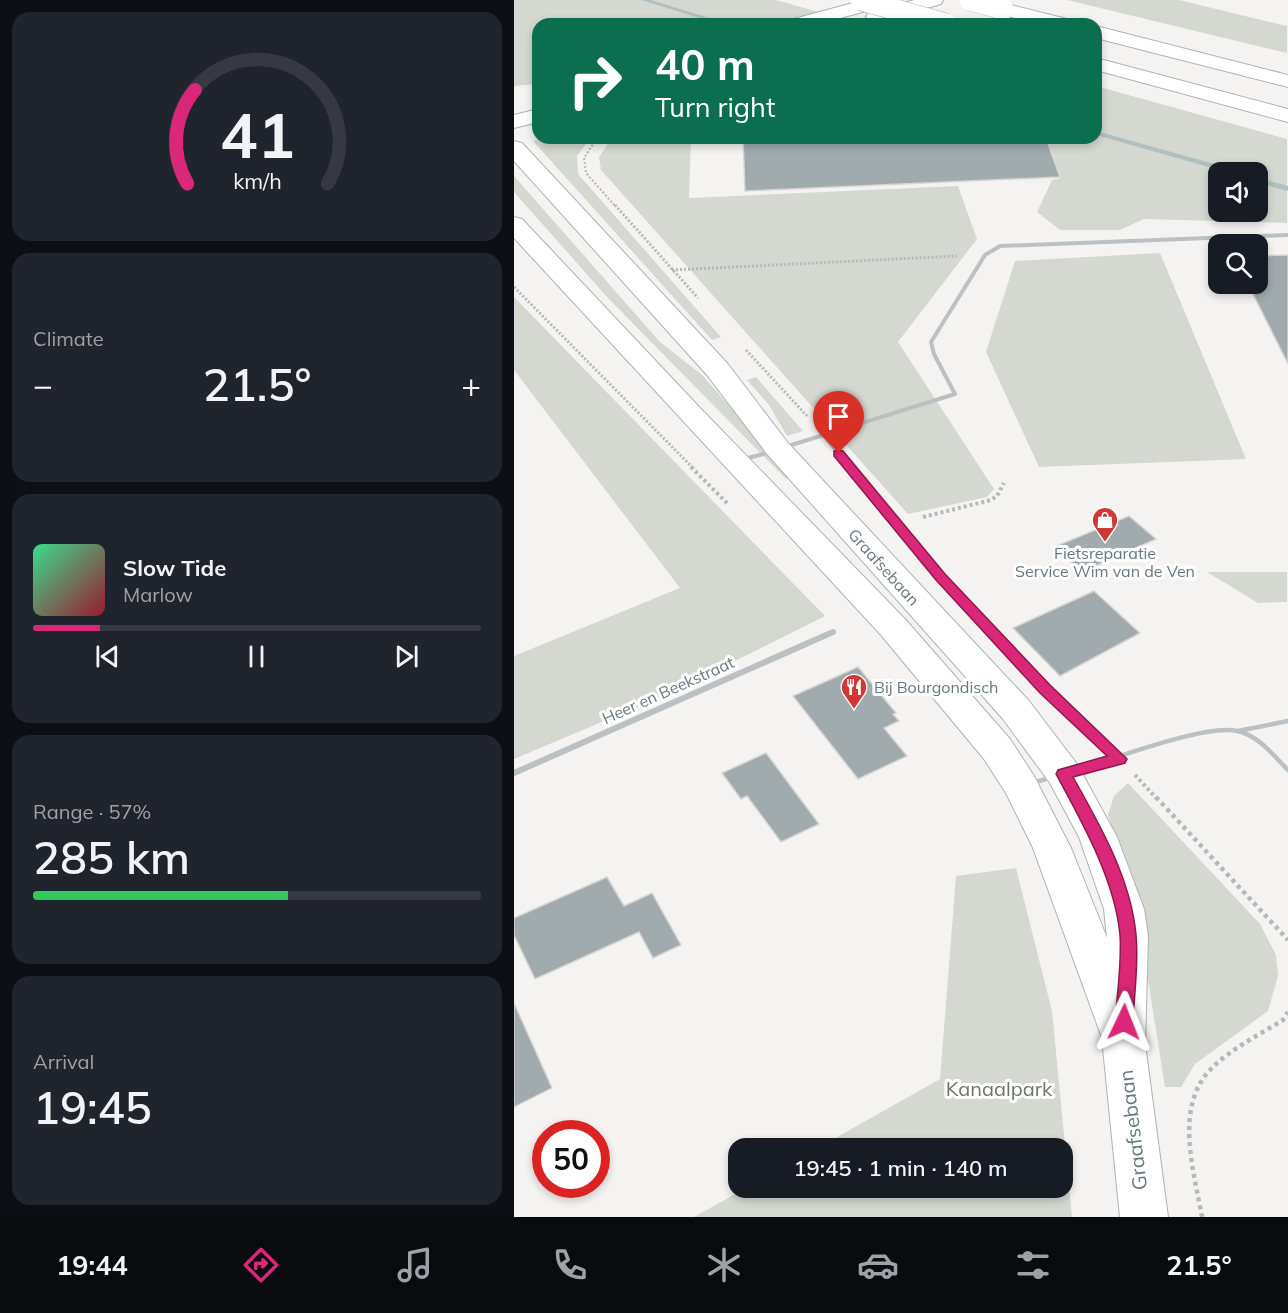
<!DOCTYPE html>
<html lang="en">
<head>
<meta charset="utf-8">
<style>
	:root { --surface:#171b24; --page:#20242c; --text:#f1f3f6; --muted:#9ea1a6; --line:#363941; --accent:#db2777 }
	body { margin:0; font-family:Mulish,sans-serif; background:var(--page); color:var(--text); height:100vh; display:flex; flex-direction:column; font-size:22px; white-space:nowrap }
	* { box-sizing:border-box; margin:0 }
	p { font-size:20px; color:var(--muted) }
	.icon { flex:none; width:33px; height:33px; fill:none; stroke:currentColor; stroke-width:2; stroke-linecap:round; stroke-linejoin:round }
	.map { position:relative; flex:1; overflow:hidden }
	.details { display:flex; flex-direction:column; gap:12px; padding:12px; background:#0d0f14; width:514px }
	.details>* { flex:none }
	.banner { position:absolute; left:18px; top:18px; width:570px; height:126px; border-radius:18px; box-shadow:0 3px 9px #0003; background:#0b6e4f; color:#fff; overflow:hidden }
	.fabs { position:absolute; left:694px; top:162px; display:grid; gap:12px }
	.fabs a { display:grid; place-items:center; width:60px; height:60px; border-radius:12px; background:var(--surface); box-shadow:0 3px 9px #0003; font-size:30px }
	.speed { position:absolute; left:18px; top:1120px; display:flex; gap:12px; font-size:30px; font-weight:700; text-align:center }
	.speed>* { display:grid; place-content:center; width:78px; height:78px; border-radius:50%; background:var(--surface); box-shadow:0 3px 9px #0003; line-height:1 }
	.speed .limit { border:9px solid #d22; background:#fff; color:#111 }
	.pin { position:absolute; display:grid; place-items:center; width:51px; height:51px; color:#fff; margin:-62px -26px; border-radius:50% 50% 50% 0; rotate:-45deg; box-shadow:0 0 6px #0007 }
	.pin .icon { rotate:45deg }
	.me { position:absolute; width:66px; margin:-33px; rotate:2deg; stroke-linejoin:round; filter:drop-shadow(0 0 4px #0008) }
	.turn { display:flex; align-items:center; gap:21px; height:126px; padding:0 24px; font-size:27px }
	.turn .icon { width:78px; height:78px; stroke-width:2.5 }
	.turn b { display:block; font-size:42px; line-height:51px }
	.big { font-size:45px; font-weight:600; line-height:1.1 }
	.details .tile { flex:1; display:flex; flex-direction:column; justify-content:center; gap:9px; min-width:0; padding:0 21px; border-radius:18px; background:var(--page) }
	.details .dial { align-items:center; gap:0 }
	.dial svg { height:156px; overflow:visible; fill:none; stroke:var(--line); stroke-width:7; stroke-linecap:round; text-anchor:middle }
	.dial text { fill:var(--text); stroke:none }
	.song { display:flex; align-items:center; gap:18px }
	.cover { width:72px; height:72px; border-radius:9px; background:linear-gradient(135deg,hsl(150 70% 55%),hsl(350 70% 35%)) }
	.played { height:6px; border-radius:3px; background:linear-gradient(90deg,var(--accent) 15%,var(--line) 15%) }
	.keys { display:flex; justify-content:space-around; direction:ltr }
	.heat { display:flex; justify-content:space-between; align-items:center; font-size:33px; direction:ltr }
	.charge { height:9px; border-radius:4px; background:linear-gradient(90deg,#34c759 57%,var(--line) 0) }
	.trip { position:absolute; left:214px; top:1138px; width:345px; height:60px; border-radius:18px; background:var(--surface); box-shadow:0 3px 9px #0003; font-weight:600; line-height:60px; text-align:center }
	.menu { display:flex; height:96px; justify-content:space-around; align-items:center; background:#090b0e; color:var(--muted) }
	.menu .icon { width:42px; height:42px }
	.menu .selected { color:var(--accent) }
	.menu b { font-size:27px; color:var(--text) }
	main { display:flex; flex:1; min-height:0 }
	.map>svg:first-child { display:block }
	.green { fill:#d5d8d0; fill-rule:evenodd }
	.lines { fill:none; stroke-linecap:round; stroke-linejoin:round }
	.stream { fill:#b2c0c1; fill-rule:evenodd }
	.building { fill:#a1abad; stroke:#d5d5d3; stroke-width:1.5 }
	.secondary-casing { stroke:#abb3b5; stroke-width:2 }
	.motorway-casing { stroke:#afb3b5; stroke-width:2 }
	.path-far3 { stroke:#b5b9ba; stroke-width:2; stroke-dasharray:2 2; stroke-linecap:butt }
	.path-far2 { stroke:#b5b9ba; stroke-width:3; stroke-dasharray:2 2; stroke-linecap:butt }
	.path-far1 { stroke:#b5b9ba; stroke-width:4; stroke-dasharray:3 3; stroke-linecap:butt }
	.path { stroke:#b5b9ba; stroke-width:4.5; stroke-dasharray:4 4; stroke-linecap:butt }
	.service-far1 { stroke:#bbc0c2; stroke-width:4 }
	.service { stroke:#bbc0c2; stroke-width:4.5 }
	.minor-far1 { stroke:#bbc0c2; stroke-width:4.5 }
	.minor { stroke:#bbc0c2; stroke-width:6 }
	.secondary { fill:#fff; fill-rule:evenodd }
	.motorway { fill:#fff; fill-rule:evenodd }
	.motorway-bridge-casing { stroke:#afb3b5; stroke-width:22; stroke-linecap:butt }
	.motorway-bridge { stroke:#fff; stroke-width:21 }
	.route { fill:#db2777; stroke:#8e194d; stroke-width:1.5 }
	.labels { text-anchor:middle; stroke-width:6; stroke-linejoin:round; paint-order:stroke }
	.poi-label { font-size:16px; fill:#66797e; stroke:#fff }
	.street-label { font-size:16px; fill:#66797e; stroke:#fff }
	.near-park-label { font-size:20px; fill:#6c7664; stroke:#fff }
	.near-street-label { font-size:20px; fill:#66797e; stroke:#fff }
</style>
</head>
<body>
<main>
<section class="details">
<div class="tile dial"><svg viewBox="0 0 100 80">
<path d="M14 69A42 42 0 1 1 86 69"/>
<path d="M14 69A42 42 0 0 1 18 21" stroke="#db2777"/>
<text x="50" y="56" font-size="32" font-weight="700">41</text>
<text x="50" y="72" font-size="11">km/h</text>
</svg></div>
<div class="tile"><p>Climate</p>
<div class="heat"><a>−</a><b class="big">21.5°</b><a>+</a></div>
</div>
<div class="tile">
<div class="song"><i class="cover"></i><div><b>Slow Tide</b><p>Marlow</p></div></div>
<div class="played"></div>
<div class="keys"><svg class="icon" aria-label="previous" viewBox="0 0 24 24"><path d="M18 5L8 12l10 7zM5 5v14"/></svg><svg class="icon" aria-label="pause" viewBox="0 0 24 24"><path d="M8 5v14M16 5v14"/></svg><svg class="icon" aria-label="next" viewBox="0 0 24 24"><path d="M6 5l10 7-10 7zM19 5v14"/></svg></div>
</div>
<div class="tile"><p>Range · 57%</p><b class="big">285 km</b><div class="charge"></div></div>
<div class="tile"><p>Arrival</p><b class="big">19:45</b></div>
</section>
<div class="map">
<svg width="774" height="1217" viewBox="0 0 774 1217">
	<rect width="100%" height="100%" fill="#f4f3f1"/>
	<path class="green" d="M0,0H262L308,13L266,24H24V84L0,86Z
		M553,0H665L773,26V53Z
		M582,86L773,139V223L630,219L606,230H546L523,212L538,180L547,178L533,138H582ZM705,172H744V212H705Z
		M27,138H76L63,156L64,174L207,337L198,340L19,141Z
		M98,138H177L175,198L444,186L463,239L384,342L480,489L473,497L394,514L87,170L85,157Z
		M0,176L146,342L188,375L278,477L272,479L93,297L0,192Z
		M646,253L732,459L525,467L472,352L501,261Z
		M0,297L311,616L157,693L0,759V656L166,588L0,370Z
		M242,377L289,431L273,436L255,405L233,380Z
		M693,572H773V602L744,603Z
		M614,783L746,924L762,955L764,976L754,1011L681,1064L667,1087H651L621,898L594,815L600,796Z
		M502,868L538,1011L558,1217H180L232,1188H549V1149H302L426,1079L442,876Z"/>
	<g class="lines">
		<path class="stream" d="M127,0H137L215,24H205Z
			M582,131L722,170L723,172H712L582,135Z
			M744,178L774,186V191L744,183Z"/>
	</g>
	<path class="building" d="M229,138H532L546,177L231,191Z
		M774,255V364L734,284H744V256Z
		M615,516L642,539L568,572L540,547Z
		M580,591L626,633L546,676L499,628Z
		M344,667L382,713L379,714L385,721L370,728L393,756L344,779L279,696Z
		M252,753L305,824L267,842L233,796L227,799L208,773Z
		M93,877L110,906L138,893L167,945L139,958L125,932L21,979L0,935V918Z
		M0,1003L38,1088L0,1107Z"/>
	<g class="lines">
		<g class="secondary-casing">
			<path id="secondary" d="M350,0H380L378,4L304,24H273L276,20Z
				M400,0H429L427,4L361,23L352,17L354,13Z
				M24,109V122L0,128V115Z
				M0,141L8,143L213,363L274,443L515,701L563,764L603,837L630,909L634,936L631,1044L654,1217H606L588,1038L519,848L492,793L470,759L367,635L0,238V217L8,219L188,410L391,619L496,739L520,776L557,848L593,938L590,909L565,837L536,783L489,719L254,455L193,375L0,161Z"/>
		</g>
		<g class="motorway-casing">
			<path id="motorway" d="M489,3L557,20L560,24H527L482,13L480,9L482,5Z
				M582,26L774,75V87L582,38Z
				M582,58L774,109V122L582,70Z"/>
		</g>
		<path class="path-far3" d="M83,138L70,158L72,173L102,207"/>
		<path class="path-far2" d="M101,205L184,298
			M158,270L443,256
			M0,287L179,468
			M232,350L294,417"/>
		<path class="path-far1" d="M177,467L215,505
			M409,517L477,500L483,496L490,483
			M621,775L643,799"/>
		<path class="path" d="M642,797L774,940
			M688,1217C680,1172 660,1108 696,1070C716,1049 745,1035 769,1020L774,1012"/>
		<path class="service-far1" d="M271,447L441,394L420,354L417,342L471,255L486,246L774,235
			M230,459L257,452"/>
		<path class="service" d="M724,731L774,721
			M561,771C596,760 691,724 723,731C744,735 760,756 774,770
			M518,783L539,777"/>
		<path class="minor-far1" d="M310,435L337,468"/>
		<path class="minor" d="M336,467L427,577L531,689L606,759
			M0,773L319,632"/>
		<use href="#secondary" class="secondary"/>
		<use href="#motorway" class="motorway"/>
		<g class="motorway-bridge-casing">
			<path id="motorway-bridge" d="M347,0L432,24
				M456,0L489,9"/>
		</g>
		<use href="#motorway-bridge" class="motorway-bridge"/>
	</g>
	<path class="route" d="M325,450L329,451L431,574L536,685L613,759L611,763L559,777C586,825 617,879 622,935C625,963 620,994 619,1022L616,1028L610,1030L604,1028L601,1022C603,994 608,963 606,935C601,880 568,822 542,774L544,770L593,756L526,693L422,580L320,456V451Z"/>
	<defs>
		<g id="shop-pin" transform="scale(1.35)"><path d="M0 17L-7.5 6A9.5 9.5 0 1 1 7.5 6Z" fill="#cd3937" stroke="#fff"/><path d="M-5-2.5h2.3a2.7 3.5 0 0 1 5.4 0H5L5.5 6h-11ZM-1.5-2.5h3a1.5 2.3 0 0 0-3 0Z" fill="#fff"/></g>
		<g id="restaurant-pin" transform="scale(1.35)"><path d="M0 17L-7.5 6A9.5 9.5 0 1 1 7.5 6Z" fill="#cd3937" stroke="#fff"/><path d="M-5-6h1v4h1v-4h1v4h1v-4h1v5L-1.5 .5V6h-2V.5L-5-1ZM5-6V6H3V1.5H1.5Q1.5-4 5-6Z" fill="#fff"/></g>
	</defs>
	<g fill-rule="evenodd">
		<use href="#shop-pin" x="591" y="520"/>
		<use href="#restaurant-pin" x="340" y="687"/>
	</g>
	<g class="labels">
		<g class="poi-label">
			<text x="591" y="559">Fietsreparatie<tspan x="591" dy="18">Service Wim van de Ven</tspan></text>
			<text x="360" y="693" text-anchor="start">Bij Bourgondisch</text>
		</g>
		<g class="street-label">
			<text transform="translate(370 567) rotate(48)" y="6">Graafsebaan</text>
			<text transform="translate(154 690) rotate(-24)" y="6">Heer en Beekstraat</text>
		</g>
		<g class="near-park-label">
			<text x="485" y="1096">Kanaalpark</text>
		</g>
		<g class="near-street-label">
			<text transform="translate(619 1130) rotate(-97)" y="7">Graafsebaan</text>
		</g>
	</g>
</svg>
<div class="fabs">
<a><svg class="icon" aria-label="sound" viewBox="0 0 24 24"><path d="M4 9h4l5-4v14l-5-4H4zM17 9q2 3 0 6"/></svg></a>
<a><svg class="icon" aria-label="search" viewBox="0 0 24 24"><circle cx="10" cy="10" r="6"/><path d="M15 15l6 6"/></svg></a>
</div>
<div class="speed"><div class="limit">50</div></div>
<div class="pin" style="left:325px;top:453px;background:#d93025"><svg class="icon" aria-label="arrive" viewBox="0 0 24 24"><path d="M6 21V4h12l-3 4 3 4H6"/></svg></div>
<svg class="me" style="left:610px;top:1022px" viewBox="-20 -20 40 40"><path d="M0-17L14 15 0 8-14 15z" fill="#db2777" stroke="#fff" stroke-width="4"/></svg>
<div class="trip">19:45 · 1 min · 140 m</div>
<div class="banner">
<div class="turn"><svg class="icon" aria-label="right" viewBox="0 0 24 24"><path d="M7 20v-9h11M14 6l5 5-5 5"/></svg><div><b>40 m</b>Turn right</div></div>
</div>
</div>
</main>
<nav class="menu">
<b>19:44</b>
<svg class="icon selected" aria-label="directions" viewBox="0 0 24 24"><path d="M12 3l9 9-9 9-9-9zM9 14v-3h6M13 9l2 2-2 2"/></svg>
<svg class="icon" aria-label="music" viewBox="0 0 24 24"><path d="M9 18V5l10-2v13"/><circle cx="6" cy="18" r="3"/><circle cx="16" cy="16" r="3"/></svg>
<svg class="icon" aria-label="phone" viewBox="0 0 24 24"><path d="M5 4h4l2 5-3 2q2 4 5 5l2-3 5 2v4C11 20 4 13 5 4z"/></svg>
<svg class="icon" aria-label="climate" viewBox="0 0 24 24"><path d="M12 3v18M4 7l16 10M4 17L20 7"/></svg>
<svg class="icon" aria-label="car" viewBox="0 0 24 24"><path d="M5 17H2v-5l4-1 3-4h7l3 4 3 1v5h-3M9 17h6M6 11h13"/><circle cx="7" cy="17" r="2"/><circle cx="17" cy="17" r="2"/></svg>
<svg class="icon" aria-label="filters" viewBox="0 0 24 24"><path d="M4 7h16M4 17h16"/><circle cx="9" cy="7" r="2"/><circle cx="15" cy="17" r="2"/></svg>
<b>21.5°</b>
</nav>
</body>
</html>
